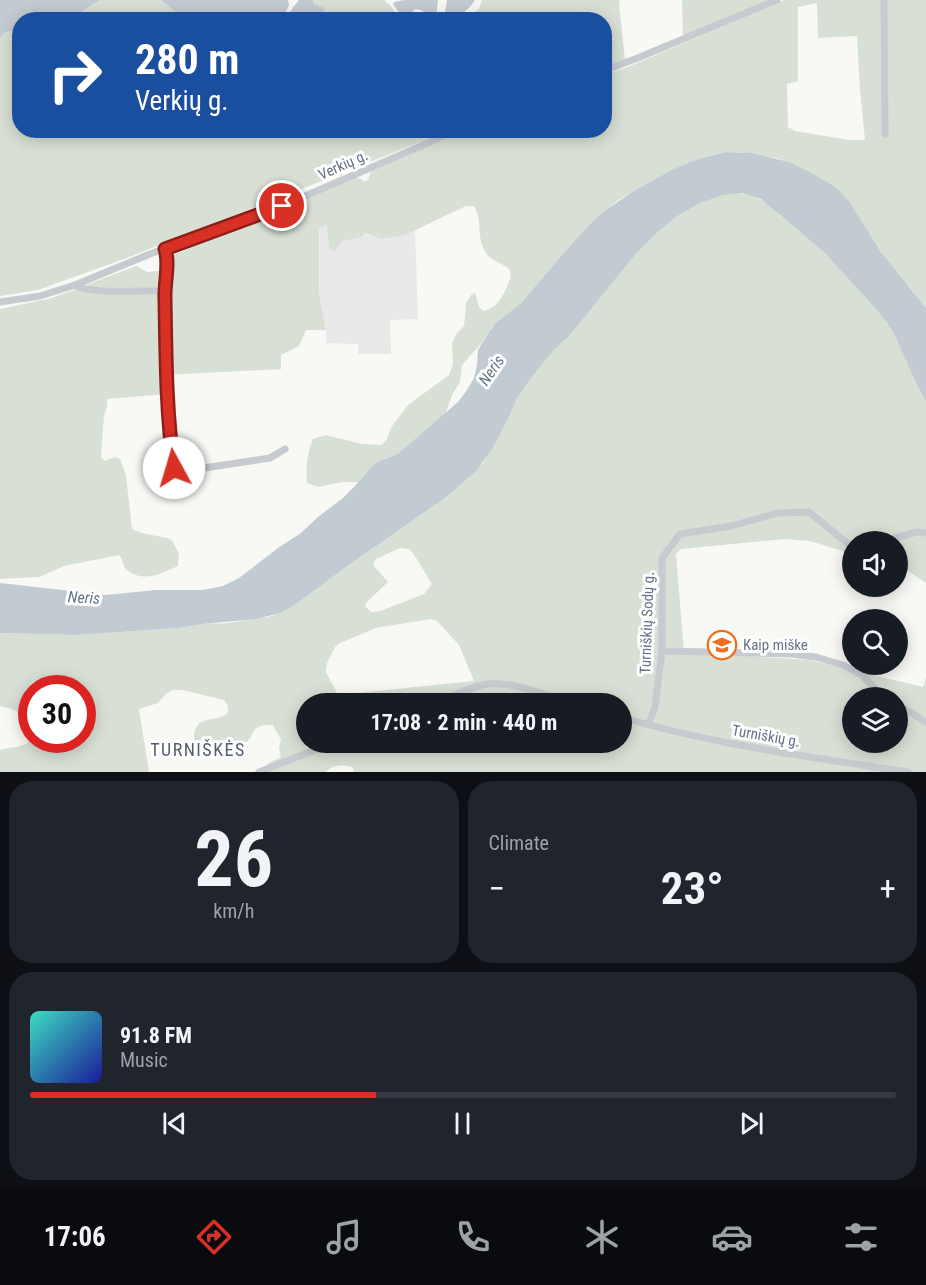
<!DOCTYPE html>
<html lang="en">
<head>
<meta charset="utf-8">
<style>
	:root { --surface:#171b24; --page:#20242c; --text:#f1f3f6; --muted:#9ea1a6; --line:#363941; --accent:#d93025 }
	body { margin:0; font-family:"Roboto Condensed",sans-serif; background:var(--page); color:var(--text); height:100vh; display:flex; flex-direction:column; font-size:22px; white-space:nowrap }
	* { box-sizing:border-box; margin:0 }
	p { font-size:20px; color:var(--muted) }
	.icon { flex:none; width:33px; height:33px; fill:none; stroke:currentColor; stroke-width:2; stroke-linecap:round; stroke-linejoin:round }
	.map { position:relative; height:772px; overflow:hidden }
	.side { display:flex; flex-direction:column; gap:9px; padding:9px; background:#0d0f14; flex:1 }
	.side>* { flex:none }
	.top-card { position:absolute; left:12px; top:12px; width:600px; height:126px; border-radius:24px; box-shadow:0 3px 15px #0003; background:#1a4fa0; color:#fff; overflow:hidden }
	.controls { position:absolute; left:842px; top:531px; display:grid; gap:12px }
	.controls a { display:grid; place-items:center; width:66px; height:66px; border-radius:50%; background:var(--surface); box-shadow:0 3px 15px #0003; font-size:30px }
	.speed { position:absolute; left:18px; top:675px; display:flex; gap:12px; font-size:30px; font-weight:700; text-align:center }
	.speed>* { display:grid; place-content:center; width:78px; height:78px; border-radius:50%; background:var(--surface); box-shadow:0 3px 15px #0003; line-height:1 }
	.speed .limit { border:9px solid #d22; background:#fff; color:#111 }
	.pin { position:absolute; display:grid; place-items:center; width:51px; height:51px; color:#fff; margin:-26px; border:3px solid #fff; border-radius:50%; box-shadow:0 2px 6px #0007 }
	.me { position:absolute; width:66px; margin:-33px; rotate:354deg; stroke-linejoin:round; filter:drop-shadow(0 0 4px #0008) }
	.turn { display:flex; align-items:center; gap:21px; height:126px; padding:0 24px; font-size:27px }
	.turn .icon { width:78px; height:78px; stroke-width:2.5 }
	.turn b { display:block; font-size:42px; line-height:51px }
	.big { font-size:45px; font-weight:700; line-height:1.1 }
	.side .widget { flex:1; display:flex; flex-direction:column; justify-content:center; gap:9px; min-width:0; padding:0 21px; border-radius:24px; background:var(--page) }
	.side .dial { align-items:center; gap:0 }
	.dial b { font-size:78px; line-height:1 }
	.song { display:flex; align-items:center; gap:18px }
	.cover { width:72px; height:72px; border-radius:9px; background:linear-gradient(135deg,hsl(170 70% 55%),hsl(240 70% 35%)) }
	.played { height:6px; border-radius:3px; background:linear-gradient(90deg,var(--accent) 40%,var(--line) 40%) }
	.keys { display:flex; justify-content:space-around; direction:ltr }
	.heat { display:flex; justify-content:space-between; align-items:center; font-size:33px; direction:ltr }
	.side .tiles { flex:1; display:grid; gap:9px; grid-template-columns:1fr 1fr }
	.widget:last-child { grid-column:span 2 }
	.trip { position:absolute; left:296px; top:693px; width:336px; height:60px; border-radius:30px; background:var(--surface); box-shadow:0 3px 15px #0003; font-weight:700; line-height:60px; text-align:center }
	.dock { display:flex; height:96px; justify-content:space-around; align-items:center; background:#090b0e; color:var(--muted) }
	.dock .icon { width:42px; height:42px }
	.dock .current { color:var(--accent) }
	.dock b { font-size:27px; color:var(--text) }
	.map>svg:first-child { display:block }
	.built { fill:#e8e9e8 }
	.green { fill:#d8e0d6; fill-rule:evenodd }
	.water { fill:#c2cbd1 }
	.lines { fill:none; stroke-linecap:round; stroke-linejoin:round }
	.minor { stroke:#c7cace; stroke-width:7 }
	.route-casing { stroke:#8d1f18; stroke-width:15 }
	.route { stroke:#d93025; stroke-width:10 }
	.labels { text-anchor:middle; stroke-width:6; stroke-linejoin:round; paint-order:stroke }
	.street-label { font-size:15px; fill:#657388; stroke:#fff }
	.poi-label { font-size:15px; fill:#657388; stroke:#fff; text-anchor:start }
	.water-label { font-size:16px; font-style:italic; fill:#617583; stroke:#fff }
	.quarter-label { font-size:18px; letter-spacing:1.5px; fill:#535e6d; stroke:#fff }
</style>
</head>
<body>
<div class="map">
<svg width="926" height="772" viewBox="0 0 926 772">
	<rect width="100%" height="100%" fill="#f8f8f5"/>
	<path class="built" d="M327,225L329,233L342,241L365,233L370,236L405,235L415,230L418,319L390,320L391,354H358V344L326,343V330L319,294V228Z"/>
	<path class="green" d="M100,0H161L184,19L75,20L79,18L84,10Z
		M313,0H385L386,3L389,4L401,19L333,20V18L329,19L325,18L323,19L305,20L324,12L315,5Z
		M482,0H620L619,4L625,60L605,68L604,20H461L479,9Z
		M682,0H770L683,37Z
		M785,0H926V308L912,290L889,263L874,241L801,168L777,158L739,152H726L698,159L673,169L632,192L617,201L590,224L561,256L522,302L491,328L480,345L462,365L460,382L452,395L445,415L399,453L385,459L366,472L359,482H342L318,487L307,483C306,468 307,453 313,439L326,435L362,444L382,445L387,439L392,426L408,405L449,375L453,364L452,343L457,333L464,326L466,303L472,294L475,293L479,307L483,311C494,309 499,302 504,293C524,256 492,272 483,247C477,234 482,218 474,206H466L405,235L381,239L365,233L361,237L342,241L335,251L329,248L327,225L319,228V294L326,330H306L299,346L281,355V369L166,375L167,394L107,399V406L104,416L101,457L105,461L115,457L120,459L126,475L132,529C141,535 161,535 172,540L179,554L178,566C162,573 144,583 128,571C122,567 124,560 119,555L64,566L39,577L0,579V309L52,298L136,266L147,272L168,270L172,256L355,177L362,179L363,182L368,180L370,173L374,169L466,131L604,130L605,75L630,66ZM817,3L818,38L857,36L860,90L865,140H849L795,131L788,127L787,84L798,81V7Z
		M10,31L19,32L20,130L448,131L124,259L38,290L0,296V38L3,34Z
		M730,193L749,194L766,202L782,217L819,247L831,259L874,307L888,324L894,334L916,383L926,401V583L908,571L897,567V542H852V554L810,541L786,539L681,549L676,554L684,652L810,660L923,687L926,678V772H354L353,768C345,763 332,765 326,772H268L267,764L281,757L279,749L281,740L273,725C247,724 257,737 244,743C240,745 234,745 230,746C220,747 202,753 195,742C193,736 194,729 198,725C205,717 219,721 228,713V706L224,700L182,690H172L166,694L158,703L139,709L149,772H0V750C6,748 24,747 28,742C36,733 23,714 14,710C10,708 4,707 0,706V633L77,635L179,628L203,624L229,623L272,616L295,605L346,567L445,498L483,463L509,417L517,398L531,378L554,350L570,335L635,255L659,231L676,217L700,203L714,197ZM400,548L409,549L413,553L432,584L424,594L380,611L371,612L365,606L367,602L388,582L373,565L376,559ZM430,619L436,620L459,645L474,681L338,695L326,672L327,663L335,647L340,643L376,628ZM32,688H82V740H32ZM852,698H897V742H852ZM306,704H621V742H306Z"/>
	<path class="water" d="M0,0H100L84,10L79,18L75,19L20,20L19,32C11,31 5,30 0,38Z
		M161,0H288L289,5L286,12L289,13L299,0H313L315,5L324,8L325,10L322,13L305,19H184Z
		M404,0H438L436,19C428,18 426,9 415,9L406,18L402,17L393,4L394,2Z
		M447,0H475C469,10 459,18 447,16L445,12Z
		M726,152L752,153L789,162L815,175L834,186L848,200L881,252L926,308V401L916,383L894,334L888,324L874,307L825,253L761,199L743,193L723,195L700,203L676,217L659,231L635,255L570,335L554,350L531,378L517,398L509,417L492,449L477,470L445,498L346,567L295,605L280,613L256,619L203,624L179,628L77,635L0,633V583L106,595L156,590H203L223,586L239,578L278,548L301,533L318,517L343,498L356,485L371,467L378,462L399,453L458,402L467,390L474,378L477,365L478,350L488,333L495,324L522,302L561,256L590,224L603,212L632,192L673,169L698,159Z"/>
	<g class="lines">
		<path class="minor" d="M884,0L885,134
			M604,71L640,57L777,0
			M165,249L166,255L164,291L167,389L170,434L175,471L178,472L270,458L285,449
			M75,285C89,295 145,290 164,291
			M0,302L40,296L75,285L150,254L282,206L458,130
			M880,542L917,532L926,533
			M662,651L791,654L816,657L843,665L862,675L879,693L887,698
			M434,704C451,697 469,687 487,684C509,680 552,697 574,704
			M897,704L926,722
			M621,717C715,745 811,757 908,772
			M648,725L655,707L662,651V558L680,534L731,526L778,513L809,512L852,547
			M259,772L335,742"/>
	</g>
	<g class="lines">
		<g class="route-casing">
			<path id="route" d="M174,468C166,412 166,356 165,300C164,284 170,264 165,249L282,206"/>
		</g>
		<use href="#route" class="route"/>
	</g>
	<defs>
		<g id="school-ring" transform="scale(1.5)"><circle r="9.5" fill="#fff" stroke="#ee6e1f" stroke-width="1.5"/><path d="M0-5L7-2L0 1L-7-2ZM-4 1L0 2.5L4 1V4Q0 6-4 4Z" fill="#ee6e1f"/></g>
	</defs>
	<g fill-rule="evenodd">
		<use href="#school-ring" x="722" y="645"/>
	</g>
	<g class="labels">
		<g class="street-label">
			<text transform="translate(343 165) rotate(-24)" y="5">Verkių g.</text>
			<text transform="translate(647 623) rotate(-88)" y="5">Turniškių Sodų g.</text>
			<text transform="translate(766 736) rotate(10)" y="5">Turniškių g.</text>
		</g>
		<g class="poi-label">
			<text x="743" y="650">Kaip miške</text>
		</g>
		<g class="water-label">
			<text transform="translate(491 370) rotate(-55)" y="6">Neris</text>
			<text transform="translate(84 597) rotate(3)" y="6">Neris</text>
		</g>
		<g class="quarter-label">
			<text x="198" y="756">TURNIŠKĖS</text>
		</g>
	</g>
</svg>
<div class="controls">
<a><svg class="icon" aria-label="sound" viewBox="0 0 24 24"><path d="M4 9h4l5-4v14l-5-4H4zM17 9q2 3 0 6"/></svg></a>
<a><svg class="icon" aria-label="search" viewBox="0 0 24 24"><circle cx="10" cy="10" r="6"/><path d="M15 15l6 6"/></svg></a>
<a><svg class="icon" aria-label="layers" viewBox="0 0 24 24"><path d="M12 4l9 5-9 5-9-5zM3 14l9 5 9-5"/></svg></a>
</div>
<div class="speed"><div class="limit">30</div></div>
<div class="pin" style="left:282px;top:206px;background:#d93025"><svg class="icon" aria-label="arrive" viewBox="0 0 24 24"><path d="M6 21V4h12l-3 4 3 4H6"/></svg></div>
<svg class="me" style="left:174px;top:468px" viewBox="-20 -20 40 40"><circle r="19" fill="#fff"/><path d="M0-13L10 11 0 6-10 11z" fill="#d93025"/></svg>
<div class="trip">17:08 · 2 min · 440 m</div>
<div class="top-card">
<div class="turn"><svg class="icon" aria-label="right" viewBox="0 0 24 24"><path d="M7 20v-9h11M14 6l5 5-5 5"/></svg><div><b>280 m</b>Verkių g.</div></div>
</div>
</div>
<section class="side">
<div class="tiles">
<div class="widget dial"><b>26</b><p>km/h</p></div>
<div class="widget"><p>Climate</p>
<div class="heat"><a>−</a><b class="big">23°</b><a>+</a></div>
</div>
<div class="widget">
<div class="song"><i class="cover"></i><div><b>91.8 FM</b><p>Music</p></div></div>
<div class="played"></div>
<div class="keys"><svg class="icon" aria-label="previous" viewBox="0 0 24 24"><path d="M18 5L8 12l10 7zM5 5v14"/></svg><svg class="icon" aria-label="pause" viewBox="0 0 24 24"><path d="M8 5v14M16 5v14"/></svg><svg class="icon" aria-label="next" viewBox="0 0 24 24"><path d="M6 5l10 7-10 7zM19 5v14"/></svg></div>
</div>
</div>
</section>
<nav class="dock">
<b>17:06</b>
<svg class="icon current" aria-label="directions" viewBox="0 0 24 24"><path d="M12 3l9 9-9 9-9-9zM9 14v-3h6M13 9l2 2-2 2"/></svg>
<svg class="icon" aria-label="music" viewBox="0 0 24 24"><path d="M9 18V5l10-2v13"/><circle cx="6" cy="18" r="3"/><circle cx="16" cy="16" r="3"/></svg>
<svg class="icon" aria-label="phone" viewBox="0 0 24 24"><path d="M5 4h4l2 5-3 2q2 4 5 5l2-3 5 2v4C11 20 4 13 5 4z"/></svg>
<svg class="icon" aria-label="climate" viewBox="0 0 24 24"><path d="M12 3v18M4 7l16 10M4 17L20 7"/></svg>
<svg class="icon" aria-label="car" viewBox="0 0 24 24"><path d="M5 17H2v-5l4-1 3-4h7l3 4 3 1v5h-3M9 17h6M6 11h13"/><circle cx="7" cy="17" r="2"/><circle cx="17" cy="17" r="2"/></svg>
<svg class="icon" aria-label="filters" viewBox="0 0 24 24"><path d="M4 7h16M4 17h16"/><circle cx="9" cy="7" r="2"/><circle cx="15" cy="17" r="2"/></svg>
</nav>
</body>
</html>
